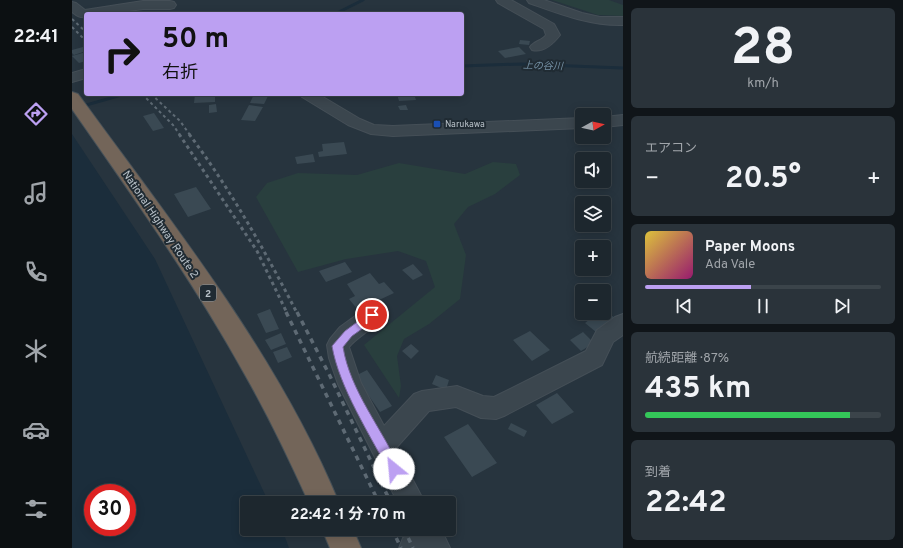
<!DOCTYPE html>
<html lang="ja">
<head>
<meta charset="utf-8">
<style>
	:root { --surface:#1d272e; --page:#2a333a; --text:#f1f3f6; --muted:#a0a5aa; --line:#3b444a; --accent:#bca0f2 }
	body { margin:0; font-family:Overpass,"Noto Sans JP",sans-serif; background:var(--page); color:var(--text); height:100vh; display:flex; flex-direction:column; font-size:15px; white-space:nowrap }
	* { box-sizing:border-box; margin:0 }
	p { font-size:13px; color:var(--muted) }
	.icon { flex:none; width:22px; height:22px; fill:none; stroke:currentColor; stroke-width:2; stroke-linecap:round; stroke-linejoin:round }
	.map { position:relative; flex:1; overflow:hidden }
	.sheet { display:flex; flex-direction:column; gap:8px; padding:8px; background:#101519; width:280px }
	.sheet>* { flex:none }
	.guide { position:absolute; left:12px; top:12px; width:380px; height:84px; border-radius:4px; box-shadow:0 2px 10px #0003,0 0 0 1px var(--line); background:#bca0f2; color:#111; overflow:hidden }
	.needle { width:26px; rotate:82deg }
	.fabs { position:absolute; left:503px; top:108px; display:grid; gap:8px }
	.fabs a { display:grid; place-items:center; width:36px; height:36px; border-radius:4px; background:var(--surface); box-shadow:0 2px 10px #0003,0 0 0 1px var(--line); font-size:20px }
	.speed { position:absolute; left:12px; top:484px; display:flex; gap:8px; font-size:20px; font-weight:700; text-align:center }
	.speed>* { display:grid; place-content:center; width:52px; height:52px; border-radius:50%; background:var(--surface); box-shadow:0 2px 10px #0003,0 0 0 1px var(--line); line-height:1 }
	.speed .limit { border:6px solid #d22; background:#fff; color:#111 }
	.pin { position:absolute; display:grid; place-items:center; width:34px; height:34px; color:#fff; margin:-17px; border:2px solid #fff; border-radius:50%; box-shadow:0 1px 4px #0007 }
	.me { position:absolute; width:44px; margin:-22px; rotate:332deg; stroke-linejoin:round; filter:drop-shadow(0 0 3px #0008) }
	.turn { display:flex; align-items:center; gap:14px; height:84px; padding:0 12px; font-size:18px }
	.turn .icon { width:52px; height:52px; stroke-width:2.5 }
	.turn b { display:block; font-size:28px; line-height:34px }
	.big { font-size:30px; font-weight:700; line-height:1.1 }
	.sheet .widget { flex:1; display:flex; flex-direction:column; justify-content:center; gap:6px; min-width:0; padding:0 14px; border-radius:6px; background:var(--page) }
	.sheet .dial { align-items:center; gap:0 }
	.dial b { font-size:52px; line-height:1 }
	.song { display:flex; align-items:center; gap:12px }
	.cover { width:48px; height:48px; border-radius:6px; background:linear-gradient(135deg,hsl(50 70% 55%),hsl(320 70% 35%)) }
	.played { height:4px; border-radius:2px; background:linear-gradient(90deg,var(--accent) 45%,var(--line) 45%) }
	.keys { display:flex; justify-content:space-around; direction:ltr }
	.heat { display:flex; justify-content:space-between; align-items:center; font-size:22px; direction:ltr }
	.charge { height:6px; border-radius:3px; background:linear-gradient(90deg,#34c759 87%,var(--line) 0) }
	.trip { position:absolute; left:168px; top:496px; width:216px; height:40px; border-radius:4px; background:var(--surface); box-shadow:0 2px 10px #0003,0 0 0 1px var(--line); font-weight:700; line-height:40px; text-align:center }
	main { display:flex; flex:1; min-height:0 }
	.dock { display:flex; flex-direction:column; width:72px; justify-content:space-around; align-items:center; background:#0c1012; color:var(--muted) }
	.dock .icon { width:28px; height:28px }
	.dock .on { color:var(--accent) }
	.dock b { font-size:18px; color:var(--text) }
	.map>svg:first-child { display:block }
	.green { fill:#293f3e }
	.water { fill:#1b2d3b; fill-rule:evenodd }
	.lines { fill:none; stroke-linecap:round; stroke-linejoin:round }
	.stream { stroke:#1b2d3b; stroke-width:3 }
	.building { fill:#3a4953 }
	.minor-casing { stroke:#454f57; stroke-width:2 }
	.highway-casing { stroke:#465158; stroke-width:2 }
	.minor { fill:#3b464e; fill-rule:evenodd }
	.highway { fill:#736559; fill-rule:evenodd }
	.rail-far2 { stroke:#5e6a74; stroke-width:2; stroke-dasharray:3 3; stroke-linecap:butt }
	.rail-far1 { stroke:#5e6a74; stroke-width:3; stroke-dasharray:3.5 3.5; stroke-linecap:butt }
	.rail { stroke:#5e6a74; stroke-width:3.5; stroke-dasharray:5 5; stroke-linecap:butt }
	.route { fill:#bca0f2; stroke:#7a689d }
	.transit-dot { fill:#1a4fb4; stroke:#202b33; stroke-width:1.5 }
	.labels { text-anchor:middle; stroke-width:4; stroke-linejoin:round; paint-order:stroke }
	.far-poi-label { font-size:9px; fill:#b8c1c8; stroke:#202b33; text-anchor:start }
	.far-water-label { font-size:10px; font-style:italic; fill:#7490a4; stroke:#202b33 }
	.shield { fill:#202b33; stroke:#8a949b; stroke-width:1 }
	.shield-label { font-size:10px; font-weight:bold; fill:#b8c1c8 }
	.street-label { font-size:11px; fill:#b8c1c8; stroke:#202b33 }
</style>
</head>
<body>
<main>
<nav class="dock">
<b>22:41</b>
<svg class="icon on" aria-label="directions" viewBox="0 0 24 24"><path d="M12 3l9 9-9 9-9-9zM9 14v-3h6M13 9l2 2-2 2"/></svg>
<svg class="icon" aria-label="music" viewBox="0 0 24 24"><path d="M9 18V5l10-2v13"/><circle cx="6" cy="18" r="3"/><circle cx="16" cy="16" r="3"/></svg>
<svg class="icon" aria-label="phone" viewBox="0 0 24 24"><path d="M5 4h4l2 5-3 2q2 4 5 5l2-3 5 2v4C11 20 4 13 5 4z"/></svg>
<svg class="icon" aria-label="climate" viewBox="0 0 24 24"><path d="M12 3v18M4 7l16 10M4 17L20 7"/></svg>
<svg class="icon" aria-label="car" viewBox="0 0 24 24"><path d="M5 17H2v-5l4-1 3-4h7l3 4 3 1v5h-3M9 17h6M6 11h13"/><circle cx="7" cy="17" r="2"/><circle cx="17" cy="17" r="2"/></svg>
<svg class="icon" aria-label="filters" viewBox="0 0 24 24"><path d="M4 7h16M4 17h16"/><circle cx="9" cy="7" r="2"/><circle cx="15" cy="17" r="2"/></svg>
</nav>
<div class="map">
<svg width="551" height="548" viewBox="0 0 551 548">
	<rect width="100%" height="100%" fill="#27343e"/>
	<path class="green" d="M480,0H537L551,5V16L526,15Z
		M421,162L444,164L448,175L423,194L396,207L382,224L394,255L388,299L357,324L332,339L325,356L329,386L327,398L292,345L363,287L354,261L326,251L274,259L226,272L184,197L195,183L226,173L285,175L327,163L393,174Z"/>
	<path class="water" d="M0,134L83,259L197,503H175V529H210L217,548H0ZM21,493H55V527H21Z"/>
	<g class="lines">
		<path class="stream" d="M263,14L291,0
			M390,66L449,64L551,68
			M0,109L53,94"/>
	</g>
	<path class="building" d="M448,40L458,41L457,45L447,44Z
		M11,47L14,51L2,55L0,53V50Z
		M447,47L454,54L433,58L426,51Z
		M14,52V61L7,63L0,56Z
		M123,94H143V102L122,103Z
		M182,94H197L192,104L178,103Z
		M325,94H342L344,100L327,101Z
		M144,104L145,112L137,113V105Z
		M177,105L191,107L183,121L169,120Z
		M334,105L336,110H328L326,106Z
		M82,113L92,128L81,131L71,116Z
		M272,142L275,154L247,157L246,152L251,151L250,144Z
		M241,154L243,162L225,164L223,157Z
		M124,187L139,209L116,217L102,194Z
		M273,262L280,272L254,282L247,271Z
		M341,264L351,275L341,280L330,270Z
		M298,273L307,284L312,282L322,293L286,310L277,299L283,296L275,284Z
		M198,309L207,329L194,333L185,314Z
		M532,310L543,318L524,332L513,323L526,313H532Z
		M458,331L478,350L460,361L441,340Z
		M511,332L522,343L509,351L498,340Z
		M209,333L214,344L199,350L193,340Z
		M339,344L347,351L339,359L330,351Z
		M215,347L220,357L206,363L201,352Z
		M295,370L320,406L308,412L283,376Z
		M364,375L377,380L374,390L360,384Z
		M485,393L502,412L480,424L464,405Z
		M439,423L455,431L452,437L436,429Z
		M396,424L425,463L400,477L372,437Z"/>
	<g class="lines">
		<g class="minor-casing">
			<path id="minor" d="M424,0H439L482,24L488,35C481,44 472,53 460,50L458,47C462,41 470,41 474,35L472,29L426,3Z
				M455,0H472L510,13L528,17H551V25C518,26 488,14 457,3Z
				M71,1H98L102,2L104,5L102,8L98,9H71L35,14H14V17C8,18 5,16 0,12V2L4,3L13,10Z
				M14,69V78L0,82V73Z
				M228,94H246L288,119L302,125L321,126L510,118V128L321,136L299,134L276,125L230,97Z
				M551,115V125L532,127V117Z
				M300,307L307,309L311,315C303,329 287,335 277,347L289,383L312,426L342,394L350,391L385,386L411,396L422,397L514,351L525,330L543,317L551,314V335L541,342L530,365L432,416L424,419L409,418L384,407L357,411L324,448L353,503H326L266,384L257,358L255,345L258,339L268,327L293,309Z
				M340,529H369L378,548H327L331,538L342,532Z"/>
		</g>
		<g class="highway-casing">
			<path id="highway" d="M0,92L6,94C99,222 206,355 267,503H237C217,459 196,415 172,373C121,281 60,195 0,109Z
				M250,529H281L289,548H258Z"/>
		</g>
		<use href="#minor" class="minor"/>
		<use href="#highway" class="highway"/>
		<path class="rail-far2" d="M0,19L14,32
			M0,27L14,41
			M70,94L101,125L108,135
			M79,94L108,121L118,135"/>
		<path class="rail-far1" d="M107,134L185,251L215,313
			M117,134C159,190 193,251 225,313"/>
		<path class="rail" d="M214,312L307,503
			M225,312L258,376L319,503
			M320,529L329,548
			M332,529L341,548"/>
	</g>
	<path class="route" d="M300,311L303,312L305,315L301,321L280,336L271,347C278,391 310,428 328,469L326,473L322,474L318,473C298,435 267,387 260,346L273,331Z"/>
	<rect class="transit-dot" x="361" y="120" width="8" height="8" rx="2"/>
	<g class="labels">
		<g class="far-poi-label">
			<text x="373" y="127">Narukawa</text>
		</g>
		<g class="far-water-label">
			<text transform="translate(471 65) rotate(2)" y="4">上の谷川</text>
		</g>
		<rect class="shield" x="128" y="285" width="16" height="16" rx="3"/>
		<g class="shield-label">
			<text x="136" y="297">2</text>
		</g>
		<g class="street-label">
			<text transform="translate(89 224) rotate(56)" y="4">National Highway Route 2</text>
		</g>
	</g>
</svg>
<div class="fabs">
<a><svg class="needle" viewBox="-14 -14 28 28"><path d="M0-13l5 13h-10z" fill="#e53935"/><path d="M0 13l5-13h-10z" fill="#a0a5aa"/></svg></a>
<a><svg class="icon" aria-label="sound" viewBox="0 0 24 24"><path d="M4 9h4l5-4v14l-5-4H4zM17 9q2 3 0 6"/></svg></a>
<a><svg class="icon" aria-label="layers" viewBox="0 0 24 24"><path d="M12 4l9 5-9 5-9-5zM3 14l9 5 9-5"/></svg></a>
<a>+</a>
<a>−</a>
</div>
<div class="speed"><div class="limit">30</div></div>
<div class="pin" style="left:300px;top:315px;background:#d93025"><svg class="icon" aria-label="arrive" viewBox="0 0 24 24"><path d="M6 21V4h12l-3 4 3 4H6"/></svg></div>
<svg class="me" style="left:322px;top:469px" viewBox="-20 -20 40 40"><circle r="19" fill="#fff"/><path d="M0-13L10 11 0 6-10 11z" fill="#bca0f2"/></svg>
<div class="trip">22:42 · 1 分 · 70 m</div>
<div class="guide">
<div class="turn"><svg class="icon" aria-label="right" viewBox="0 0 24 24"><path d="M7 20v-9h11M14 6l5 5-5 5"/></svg><div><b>50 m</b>右折</div></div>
</div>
</div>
<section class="sheet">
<div class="widget dial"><b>28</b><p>km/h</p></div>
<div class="widget"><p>エアコン</p>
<div class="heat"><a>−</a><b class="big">20.5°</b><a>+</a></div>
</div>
<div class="widget">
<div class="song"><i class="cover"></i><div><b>Paper Moons</b><p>Ada Vale</p></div></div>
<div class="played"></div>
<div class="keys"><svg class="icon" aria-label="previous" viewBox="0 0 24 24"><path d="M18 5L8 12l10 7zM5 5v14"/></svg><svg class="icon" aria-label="pause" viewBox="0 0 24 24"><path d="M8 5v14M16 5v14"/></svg><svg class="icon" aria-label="next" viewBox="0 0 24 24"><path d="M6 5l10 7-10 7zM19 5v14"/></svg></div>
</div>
<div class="widget"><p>航続距離 · 87%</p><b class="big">435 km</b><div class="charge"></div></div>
<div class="widget"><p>到着</p><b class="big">22:42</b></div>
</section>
</main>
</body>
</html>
